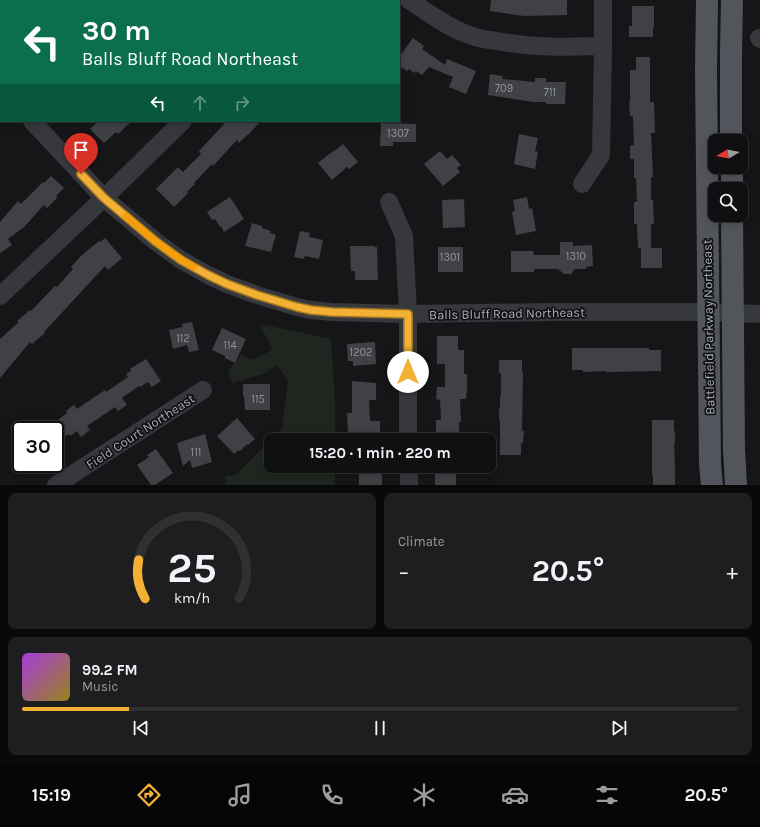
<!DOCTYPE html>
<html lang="en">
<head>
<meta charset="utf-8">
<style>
	:root { --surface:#101012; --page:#1e1e20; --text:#f1f3f6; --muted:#9c9d9f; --line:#303032; --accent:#f2b134 }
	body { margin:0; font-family:Karla,sans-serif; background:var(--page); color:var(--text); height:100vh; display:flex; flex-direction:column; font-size:15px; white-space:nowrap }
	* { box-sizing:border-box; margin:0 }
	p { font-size:13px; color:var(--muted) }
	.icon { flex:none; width:22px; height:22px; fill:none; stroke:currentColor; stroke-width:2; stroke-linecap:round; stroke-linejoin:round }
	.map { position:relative; height:485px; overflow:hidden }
	.panel { display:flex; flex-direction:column; gap:8px; padding:8px; background:#09090a; flex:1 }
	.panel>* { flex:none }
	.hud { position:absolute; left:0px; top:0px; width:400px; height:122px; box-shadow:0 2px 10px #0003,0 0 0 1px var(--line); background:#0b6e4f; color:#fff; overflow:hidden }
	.needle { width:26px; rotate:260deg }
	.fabs { position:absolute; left:708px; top:134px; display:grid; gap:8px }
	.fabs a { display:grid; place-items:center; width:40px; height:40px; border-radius:8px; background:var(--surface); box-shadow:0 2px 10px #0003,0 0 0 1px var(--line); font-size:20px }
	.speed { position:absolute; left:12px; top:421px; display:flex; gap:8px; font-size:20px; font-weight:700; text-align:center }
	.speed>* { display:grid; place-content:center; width:52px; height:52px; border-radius:50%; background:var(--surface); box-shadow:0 2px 10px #0003,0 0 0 1px var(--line); line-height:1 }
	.speed .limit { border:2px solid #111; border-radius:6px; background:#fff; color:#111 }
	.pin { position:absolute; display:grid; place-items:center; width:34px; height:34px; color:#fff; margin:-41px -17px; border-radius:50% 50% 50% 0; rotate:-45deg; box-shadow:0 0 4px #0007 }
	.pin .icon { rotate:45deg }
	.me { position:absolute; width:44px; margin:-22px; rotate:0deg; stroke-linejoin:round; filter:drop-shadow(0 0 3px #0008) }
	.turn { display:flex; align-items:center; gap:14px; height:84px; padding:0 16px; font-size:18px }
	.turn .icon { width:52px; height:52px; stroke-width:2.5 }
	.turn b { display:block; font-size:28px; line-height:34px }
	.lanes { display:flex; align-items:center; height:38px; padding:0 16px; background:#0003; justify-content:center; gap:20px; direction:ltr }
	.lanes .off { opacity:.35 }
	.big { font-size:30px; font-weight:700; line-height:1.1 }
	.panel .card { flex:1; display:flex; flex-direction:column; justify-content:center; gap:6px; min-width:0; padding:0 14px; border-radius:8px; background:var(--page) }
	.panel .dial { align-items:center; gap:0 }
	.dial svg { height:104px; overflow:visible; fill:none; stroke:var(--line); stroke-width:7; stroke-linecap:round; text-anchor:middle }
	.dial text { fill:var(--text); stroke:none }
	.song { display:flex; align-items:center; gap:12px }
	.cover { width:48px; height:48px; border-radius:6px; background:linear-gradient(135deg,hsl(280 70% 55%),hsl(50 70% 35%)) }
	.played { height:4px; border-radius:2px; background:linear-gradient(90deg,var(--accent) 15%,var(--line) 15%) }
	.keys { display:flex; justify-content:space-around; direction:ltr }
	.heat { display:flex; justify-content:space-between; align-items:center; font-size:22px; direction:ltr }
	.panel .tiles { flex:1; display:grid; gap:8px; grid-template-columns:1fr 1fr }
	.card:last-child { grid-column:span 2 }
	.trip { position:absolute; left:264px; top:433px; width:232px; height:40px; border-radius:8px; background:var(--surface); box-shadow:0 2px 10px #0003,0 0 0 1px var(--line); font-weight:700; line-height:40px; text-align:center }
	.tabs { display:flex; height:64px; justify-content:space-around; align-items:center; background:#060607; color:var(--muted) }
	.tabs .icon { width:28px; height:28px }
	.tabs .selected { color:var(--accent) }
	.tabs b { font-size:18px; color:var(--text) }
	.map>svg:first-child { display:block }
	.green { fill:#1e261f }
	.building { fill:#404145 }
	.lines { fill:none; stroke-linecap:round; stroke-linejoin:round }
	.minor { stroke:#37383d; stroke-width:18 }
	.major { stroke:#53555c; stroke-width:22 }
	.route-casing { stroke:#9d7322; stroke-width:10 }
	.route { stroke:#f2b134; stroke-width:7 }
	.slow { stroke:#f59e0b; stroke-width:7 }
	.labels { text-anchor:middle; stroke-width:3.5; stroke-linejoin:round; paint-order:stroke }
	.number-label { font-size:11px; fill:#8e929b }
	.street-label { font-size:13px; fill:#a8adb8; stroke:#111113 }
</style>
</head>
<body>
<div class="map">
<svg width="760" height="485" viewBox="0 0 760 485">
	<rect width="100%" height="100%" fill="#161618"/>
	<path class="green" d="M260,324L331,339L335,401V440H271V466H335V485H226L225,477L236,475L282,428L288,380L277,365L263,374L232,383L228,372L241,354L253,360L272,350Z"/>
	<path class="building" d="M491,0H567V15L524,16L490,11Z
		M632,6H654V28H653V37H629V26H632Z
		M413,38L424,46L422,49L445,65L447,59L476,71L466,94L449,87L453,77L429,67L422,75L416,71L414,73L409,69L407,71L399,66V57Z
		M636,57H650V102H653L654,103L655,133H651L653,177H651V200H653L654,224H651V248H662V268H641V248H638L637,224H634V202H637L636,178H634V159H630V146L634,145L633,116H630L629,102H630V70H636Z
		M490,74L503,76L502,79L535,82V78H546V82H566L565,104H546V102H533L488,95Z
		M99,121H132L118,134L116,132L104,143L90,129Z
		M227,121H261L248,135H247L239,143L237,140L213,166L212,164L194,183L195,184L187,192L188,193L174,207L156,189L178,167L183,172L201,154L199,151Z
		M381,123L416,124V142H393V146H380Z
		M519,134L538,138L535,151L538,152L535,169L514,164Z
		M343,144L358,162L349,169L347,167L332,180L318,163L333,151V152Z
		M440,151L447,159L452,155L461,165L457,168L460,172L443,186L424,164Z
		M51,176L64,188L56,196L58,197L47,208L44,205L24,227L8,239L12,245L0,253V222L18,201L21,204L43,182L44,183Z
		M230,197L244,219L224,232L221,226L220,227L215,219L212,220L207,212Z
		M527,197L529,209L532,208L536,231L516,235L512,212L515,211L513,200Z
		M464,199L465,227L443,228L442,200Z
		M252,223L262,226V228L271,231L270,233L276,235L271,252L245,246Z
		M300,231L310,233L309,237L323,240L319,259L305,256L304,259L294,257Z
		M105,238L122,258L108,270L105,266L44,332L45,333L32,344L30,342L0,378V339L19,322L17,321L30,310L31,311L55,286L57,287L73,269L71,267L81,256L99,241L100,242Z
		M560,242H573V246L592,245L593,266L586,267V269H574L572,274H564L558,269H534V272H511V251H533L534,255H560Z
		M350,246H374V247H377L378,280H355V271H351Z
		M438,247H463V272H438Z
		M192,322L199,350L189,352L187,345L173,349L169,330L183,327L182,324Z
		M222,328L246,339L235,363L225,358V356L212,350Z
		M437,336H458V350H464V374H467V388L466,399H460L461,422H459V434H436V420H441L440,400L436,399L437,387H445V364H437Z
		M375,342L376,364L353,366V361H348L347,344Z
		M572,348H649V350H661V371L606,372V371L583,372V370H572Z
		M146,359L161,381L152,387L148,382L140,387L139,386L122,398L127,405L118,411L115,407L87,426L90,430L81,437L77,431L70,436L68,434L65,437L55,422L67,413L66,411L74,405L77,409L105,390L106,392L128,377L126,374L131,371L130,369Z
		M499,360H522V373H523L522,431H524L523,443H521V455H500V420H499V408H500V397L501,396V373H499Z
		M352,381L376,383V400H369L370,421H380V434H348L347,413H352Z
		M243,384H270V410H245L244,396H243Z
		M237,418L255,439L248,445L247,444L240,451L239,450L234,454L217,436Z
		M652,420H674V431H675V443H674L675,465V485H653V475H652Z
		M205,434L212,462L192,468L190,460L183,466L177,443Z
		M156,449L173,473L155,485H151L137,465L149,457L147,455Z
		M359,466H382V485H359Z
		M435,466H456V485H435Z"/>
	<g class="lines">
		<path class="minor" d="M409,0C427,12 447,27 467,34C476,38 487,40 497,41C532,48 567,47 603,46
			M286,1L287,0
			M759,38L760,39
			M0,87L1,88
			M32,121L104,198L155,241L181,260L208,275L227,284L257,295L297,307L311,310L332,312L408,314L554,312H708L760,314
			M582,184L601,155L603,46V0
			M389,202L404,236L408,314V440
			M0,296L104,198L183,121
			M409,466V485
			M56,485L203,390"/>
		<path class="major" d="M707,0L706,70L710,464L712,485
			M731,141V54L732,0
			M732,167V189
			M732,215L734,449L736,485"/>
	</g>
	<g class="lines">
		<g class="route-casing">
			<path id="route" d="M81,174L104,198L155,241L181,260L208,275L227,284L257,295L297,307L311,310L332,312L408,314V372"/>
		</g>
		<use href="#route" class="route"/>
		<path class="slow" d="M126,216C148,235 168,253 194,267"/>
	</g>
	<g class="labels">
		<g class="number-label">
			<text x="504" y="92">709</text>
			<text x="550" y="96">711</text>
			<text x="398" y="137">1307</text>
			<text x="576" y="260">1310</text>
			<text x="450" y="261">1301</text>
			<text x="183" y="342">112</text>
			<text x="230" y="349">114</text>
			<text x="361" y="356">1202</text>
			<text x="258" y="403">115</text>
			<text x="196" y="456">111</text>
		</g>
		<g class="street-label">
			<text transform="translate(507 313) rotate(-1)" y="5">Balls Bluff Road Northeast</text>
			<text transform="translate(708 327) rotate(-91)" y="5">Battlefield Parkway Northeast</text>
			<text transform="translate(140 431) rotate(-33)" y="5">Field Court Northeast</text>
		</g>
	</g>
</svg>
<div class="fabs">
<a><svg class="needle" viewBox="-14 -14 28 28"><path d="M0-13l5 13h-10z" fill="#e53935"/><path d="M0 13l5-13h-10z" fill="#9c9d9f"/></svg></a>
<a><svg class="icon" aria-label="search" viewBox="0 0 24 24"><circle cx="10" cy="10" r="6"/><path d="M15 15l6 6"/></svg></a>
</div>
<div class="speed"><div class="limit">30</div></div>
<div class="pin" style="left:81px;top:174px;background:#d93025"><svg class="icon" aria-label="arrive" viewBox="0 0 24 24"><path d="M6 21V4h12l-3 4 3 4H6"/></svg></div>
<svg class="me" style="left:408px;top:372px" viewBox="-20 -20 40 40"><circle r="19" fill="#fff"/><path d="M0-13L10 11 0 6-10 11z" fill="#f2b134"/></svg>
<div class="trip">15:20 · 1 min · 220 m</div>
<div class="hud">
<div class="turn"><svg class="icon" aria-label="left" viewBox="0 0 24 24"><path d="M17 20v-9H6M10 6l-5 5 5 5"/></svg><div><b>30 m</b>Balls Bluff Road Northeast</div></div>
<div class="lanes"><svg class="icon" aria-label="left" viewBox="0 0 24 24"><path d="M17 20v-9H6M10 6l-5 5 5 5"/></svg><svg class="icon off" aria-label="ahead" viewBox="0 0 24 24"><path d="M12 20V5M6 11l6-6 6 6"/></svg><svg class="icon off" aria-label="right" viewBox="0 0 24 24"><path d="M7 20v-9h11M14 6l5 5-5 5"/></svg></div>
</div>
</div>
<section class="panel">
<div class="tiles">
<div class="card dial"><svg viewBox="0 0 100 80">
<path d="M14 69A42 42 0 1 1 86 69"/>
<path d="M14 69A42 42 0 0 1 9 39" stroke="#f2b134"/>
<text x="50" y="56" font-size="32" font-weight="700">25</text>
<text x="50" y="72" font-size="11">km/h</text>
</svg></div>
<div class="card"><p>Climate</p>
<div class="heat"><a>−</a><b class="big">20.5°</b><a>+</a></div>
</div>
<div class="card">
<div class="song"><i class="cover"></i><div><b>99.2 FM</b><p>Music</p></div></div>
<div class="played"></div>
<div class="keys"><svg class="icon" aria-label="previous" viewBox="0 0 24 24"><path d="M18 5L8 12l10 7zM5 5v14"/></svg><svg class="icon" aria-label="pause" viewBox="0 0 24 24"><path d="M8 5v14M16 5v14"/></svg><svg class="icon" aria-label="next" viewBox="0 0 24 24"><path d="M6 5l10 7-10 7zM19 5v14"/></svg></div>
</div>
</div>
</section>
<nav class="tabs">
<b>15:19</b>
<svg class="icon selected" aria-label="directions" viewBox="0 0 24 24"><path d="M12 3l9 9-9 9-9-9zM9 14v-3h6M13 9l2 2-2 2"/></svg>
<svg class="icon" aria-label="music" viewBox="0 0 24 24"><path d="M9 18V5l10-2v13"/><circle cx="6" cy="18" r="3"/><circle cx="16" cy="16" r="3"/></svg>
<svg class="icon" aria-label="phone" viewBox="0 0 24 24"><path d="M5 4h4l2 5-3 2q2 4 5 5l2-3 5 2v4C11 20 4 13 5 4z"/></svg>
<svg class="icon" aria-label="climate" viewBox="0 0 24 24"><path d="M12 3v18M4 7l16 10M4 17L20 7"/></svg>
<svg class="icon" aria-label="car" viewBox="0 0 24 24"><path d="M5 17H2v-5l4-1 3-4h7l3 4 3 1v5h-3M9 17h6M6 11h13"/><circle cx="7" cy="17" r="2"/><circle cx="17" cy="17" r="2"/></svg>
<svg class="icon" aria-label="filters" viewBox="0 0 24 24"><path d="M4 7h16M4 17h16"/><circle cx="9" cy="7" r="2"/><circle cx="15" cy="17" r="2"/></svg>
<b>20.5°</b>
</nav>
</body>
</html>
